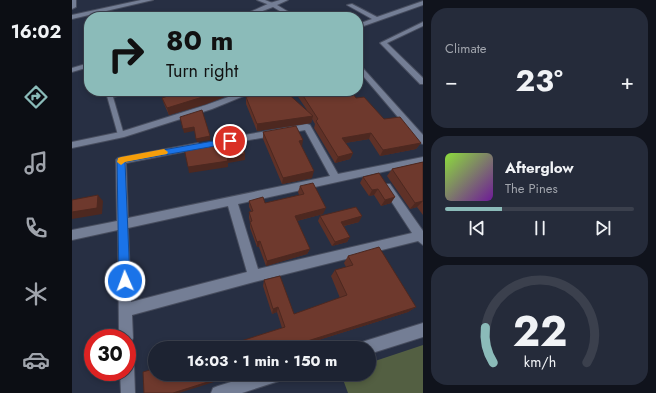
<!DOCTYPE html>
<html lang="en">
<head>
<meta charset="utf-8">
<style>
	:root { --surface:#1d2332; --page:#252b3a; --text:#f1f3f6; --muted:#a0a4ac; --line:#3b404d; --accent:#8bbbb9 }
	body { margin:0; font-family:Jost,sans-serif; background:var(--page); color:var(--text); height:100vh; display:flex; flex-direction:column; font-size:15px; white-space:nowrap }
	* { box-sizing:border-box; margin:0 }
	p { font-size:13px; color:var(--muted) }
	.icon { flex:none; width:22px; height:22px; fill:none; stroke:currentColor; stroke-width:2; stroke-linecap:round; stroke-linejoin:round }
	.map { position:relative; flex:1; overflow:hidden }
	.drawer { display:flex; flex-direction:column; gap:8px; padding:8px; background:#10131c; width:233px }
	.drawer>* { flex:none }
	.banner { position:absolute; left:12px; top:12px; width:279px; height:84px; border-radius:16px; box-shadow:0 2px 6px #0003,0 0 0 1px var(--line); background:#8bbbb9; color:#111; overflow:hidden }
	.speed { position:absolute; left:12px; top:329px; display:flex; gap:8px; font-size:20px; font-weight:700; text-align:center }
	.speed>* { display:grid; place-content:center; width:52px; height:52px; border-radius:50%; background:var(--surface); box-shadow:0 2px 6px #0003,0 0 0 1px var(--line); line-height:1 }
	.speed .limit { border:6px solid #d22; background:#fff; color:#111 }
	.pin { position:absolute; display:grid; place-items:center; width:34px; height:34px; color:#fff; margin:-17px; border:2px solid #fff; border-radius:50%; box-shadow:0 1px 4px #0007 }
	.me { position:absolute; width:44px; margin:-22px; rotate:358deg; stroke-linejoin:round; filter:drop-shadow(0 0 3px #0008) }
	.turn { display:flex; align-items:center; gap:14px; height:84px; padding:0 16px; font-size:18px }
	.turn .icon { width:52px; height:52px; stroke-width:2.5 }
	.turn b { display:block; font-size:28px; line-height:34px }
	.big { font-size:30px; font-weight:700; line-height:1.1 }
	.drawer .card { flex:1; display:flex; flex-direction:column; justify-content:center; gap:6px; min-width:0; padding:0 14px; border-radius:16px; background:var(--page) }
	.drawer .dial { align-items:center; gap:0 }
	.dial svg { height:104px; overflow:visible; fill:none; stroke:var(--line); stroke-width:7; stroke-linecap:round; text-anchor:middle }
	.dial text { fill:var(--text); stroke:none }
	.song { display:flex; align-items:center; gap:12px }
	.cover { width:48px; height:48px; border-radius:6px; background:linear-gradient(135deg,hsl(90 70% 55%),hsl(280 70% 35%)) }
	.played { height:4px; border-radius:2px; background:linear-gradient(90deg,var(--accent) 30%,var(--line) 30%) }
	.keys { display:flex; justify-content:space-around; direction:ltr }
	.heat { display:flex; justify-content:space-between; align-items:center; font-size:22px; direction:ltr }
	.trip { position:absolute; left:76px; top:341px; width:228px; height:40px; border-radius:20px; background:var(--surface); box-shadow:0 2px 6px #0003,0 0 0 1px var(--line); font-weight:700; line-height:40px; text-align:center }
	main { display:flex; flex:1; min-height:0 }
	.tab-bar { display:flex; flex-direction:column; width:72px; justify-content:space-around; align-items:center; background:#0c0e14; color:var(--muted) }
	.tab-bar .icon { width:28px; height:28px }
	.tab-bar .selected { color:var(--accent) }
	.tab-bar b { font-size:18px; color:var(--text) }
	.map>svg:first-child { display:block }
	.green { fill:#535f42 }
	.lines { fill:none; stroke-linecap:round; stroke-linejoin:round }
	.lane-casing { stroke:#474d5e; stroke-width:2 }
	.street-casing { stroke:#474d5e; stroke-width:2 }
	.secondary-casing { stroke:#474d5e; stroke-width:2 }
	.lane { fill:#747e95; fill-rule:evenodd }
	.street { fill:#747e95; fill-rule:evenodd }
	.secondary { fill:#747e95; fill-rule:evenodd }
	.wall { fill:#5f3127 }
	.shaded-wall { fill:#4d2820 }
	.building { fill:#6e392d; stroke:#4d2820 }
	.route { fill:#1a73e8; stroke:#114b97 }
	.slow { fill:#f59e0b }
</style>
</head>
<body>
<main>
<nav class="tab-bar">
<b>16:02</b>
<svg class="icon selected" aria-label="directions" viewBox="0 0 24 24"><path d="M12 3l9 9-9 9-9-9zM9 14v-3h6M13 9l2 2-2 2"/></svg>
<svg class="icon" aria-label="music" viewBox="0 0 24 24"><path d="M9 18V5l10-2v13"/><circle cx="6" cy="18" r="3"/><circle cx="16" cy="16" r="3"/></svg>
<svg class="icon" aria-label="phone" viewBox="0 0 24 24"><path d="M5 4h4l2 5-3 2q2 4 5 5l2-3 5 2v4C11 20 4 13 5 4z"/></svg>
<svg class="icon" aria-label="climate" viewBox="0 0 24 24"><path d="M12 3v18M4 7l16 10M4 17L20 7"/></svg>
<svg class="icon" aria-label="car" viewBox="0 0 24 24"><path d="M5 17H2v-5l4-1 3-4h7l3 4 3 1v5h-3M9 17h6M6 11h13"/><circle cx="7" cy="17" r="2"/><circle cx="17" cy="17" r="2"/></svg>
</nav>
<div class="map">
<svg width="351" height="393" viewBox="0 0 351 393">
	<rect width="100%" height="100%" fill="#272f43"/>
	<path class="green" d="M351,345V393H276L269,374H297V363Z"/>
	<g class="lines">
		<g class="lane-casing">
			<path id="lane" d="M0,0H4V7L0,9Z
				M85,13H86V15L77,17H70Z
				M17,27V43L15,42L12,29Z
				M49,91H55L56,93L55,94L41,97L52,135L49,137L46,135L35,96L36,95L50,92Z"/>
		</g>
		<g class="street-casing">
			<path id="street" d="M69,0H81L0,19V15Z
				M185,0H193L203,4L200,6Z
				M351,1V5L286,28V24L300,19L275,5L280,4L305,17Z
				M351,22V26L315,43L351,78V84H348L308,43Z
				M173,91H184L140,109L52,137L0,148V142L48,132L134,105Z
				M235,124L238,125L266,174L351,157V163L166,204L186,269L340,233L310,187L312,184H318L351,231V245L346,241L182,282L60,315L61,338L59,343L55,344V338H47L46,230L0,240V230L45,221L44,160L46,158L126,143L130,146L126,149L54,163L56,218L258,176L233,130L155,144L151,141L155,138ZM156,206L175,272L59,302L56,228Z
				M351,323V337L297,354V348H286L288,343L293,341Z
				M55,358L60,360L62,365L63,393H49L48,372H55Z
				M185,374H215L213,379L170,393H139L141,388L146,386Z"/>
		</g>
		<g class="secondary-casing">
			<path id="secondary" d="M208,0H216L205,5L225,17H218L201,7L175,17H167L198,3Z
				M17,63V67L0,72V68Z
				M286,64L288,65L351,135V144L348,143L286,70Z"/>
		</g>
		<use href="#lane" class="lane"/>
		<use href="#street" class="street"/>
		<use href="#secondary" class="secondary"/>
	</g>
	<path class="wall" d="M111,91H156L157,95L134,104L97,115L92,104L90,98Z
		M199,91L235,110L222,91H279L284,98L312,119L349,143L344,149L308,156L297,139L273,143L281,153L278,159L263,163L242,128L243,124L240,119L239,123L185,131L174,104V97L199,93Z
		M191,132L230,148L240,178L210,184L191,139Z
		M351,162V215L345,207L338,209L315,176L320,169Z
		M307,173L319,203L309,206L302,195L297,196L288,183L291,177Z
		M228,186L251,214L225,221L238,249L235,254L194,266L187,247H185L178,228V222L177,218V212L179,211L177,207V201L193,203L227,195L226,192Z
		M248,216L287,222L272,226L278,237L275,242L260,246L246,221Z
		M276,256L344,307L336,312L221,348H147L210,328L205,312L200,314L191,286L192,280L222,314L268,298L259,276L263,270L274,267L272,263Z"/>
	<path class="shaded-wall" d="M150,91H156L157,95L134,104L97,115L95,108Z
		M241,116L239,123L185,131V124Z
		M122,127V131L112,133L111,129Z
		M299,133L297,139L267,144L270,138Z
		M138,136V140L125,142L124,139Z
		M231,140L230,147L227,141Z
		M349,143L344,149L308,156L311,150Z
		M281,153L278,159L263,163L266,157Z
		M173,154V160L156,163V167L117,173L116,167L155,157Z
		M242,171L240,178L210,184L211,178Z
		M306,189L302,195L297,196L300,190Z
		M26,195L31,201L30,214L0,219V212Z
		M323,197L319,203L309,206L313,200Z
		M351,201L345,207L338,209L343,203Z
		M254,208L251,214L221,222L223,216Z
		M290,216L287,222L267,227L269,222Z
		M278,237L275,242L260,246L263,242Z
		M188,241L187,247H185V242Z
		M238,249L235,254L194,266L195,261Z
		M206,307L205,312L200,314L201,309Z
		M344,307L336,312L221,348H213Z
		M161,374H167L107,393H101Z"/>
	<path class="building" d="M111,91H150L95,108L90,98Z
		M199,91H213L241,116L185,124L174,97L200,93Z
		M228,91H279L284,98L292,97L312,119L328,117L349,143L311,150L299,133L270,138L281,153L266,157L244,121L246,119Z
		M130,110L138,136L124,139L122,127L111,129L108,117Z
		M224,126L231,140L227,141L242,171L211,178L191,132Z
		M167,138L173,154L155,157L156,161L116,167L112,148Z
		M351,162V201L343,203L320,169Z
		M307,173L323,197L313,200L306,189L300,190L291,177Z
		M241,183L254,208L223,216L238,249L195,261L188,241L185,242L178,222L180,221L177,212L181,211L177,201L191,197L193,203L232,194L228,186Z
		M26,195L25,208L0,212V200Z
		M284,207L290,216L269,222L278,237L263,242L248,216Z
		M307,247L344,307L213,348H147L213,327L206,307L201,309L192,280L208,276L222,314L275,295L263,270L281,265L276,256Z
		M81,365H83V374H161L101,393H72L71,372L81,369Z"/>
	<path class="route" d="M158,138L162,141L160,143L53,162L58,281L56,285L53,287L49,285L47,281L45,160L46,158Z"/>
	<path class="slow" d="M92,149L96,152L95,154L53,162L49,165L45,162L46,158L49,157Z"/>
</svg>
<div class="speed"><div class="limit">30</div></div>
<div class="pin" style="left:158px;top:141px;background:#d93025"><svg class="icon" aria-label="arrive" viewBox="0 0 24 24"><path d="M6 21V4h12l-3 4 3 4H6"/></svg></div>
<svg class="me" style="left:53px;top:281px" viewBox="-20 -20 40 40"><circle r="17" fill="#1a73e8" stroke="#fff" stroke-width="3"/><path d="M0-11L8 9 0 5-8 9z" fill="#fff"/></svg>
<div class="trip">16:03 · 1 min · 150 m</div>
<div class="banner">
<div class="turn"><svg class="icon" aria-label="right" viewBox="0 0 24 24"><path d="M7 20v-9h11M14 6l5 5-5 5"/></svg><div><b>80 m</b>Turn right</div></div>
</div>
</div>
<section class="drawer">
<div class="card"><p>Climate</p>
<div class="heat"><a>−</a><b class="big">23°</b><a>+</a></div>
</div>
<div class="card">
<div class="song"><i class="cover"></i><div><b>Afterglow</b><p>The Pines</p></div></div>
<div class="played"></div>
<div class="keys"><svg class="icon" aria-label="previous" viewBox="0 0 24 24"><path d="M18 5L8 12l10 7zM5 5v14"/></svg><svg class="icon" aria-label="pause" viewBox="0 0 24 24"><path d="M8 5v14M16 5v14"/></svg><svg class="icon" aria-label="next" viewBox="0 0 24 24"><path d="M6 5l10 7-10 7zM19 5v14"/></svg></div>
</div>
<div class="card dial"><svg viewBox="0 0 100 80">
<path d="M14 69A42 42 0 1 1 86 69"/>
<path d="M14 69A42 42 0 0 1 8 42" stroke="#8bbbb9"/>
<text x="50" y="56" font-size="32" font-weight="700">22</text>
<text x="50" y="72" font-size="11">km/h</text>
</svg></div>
</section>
</main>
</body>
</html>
